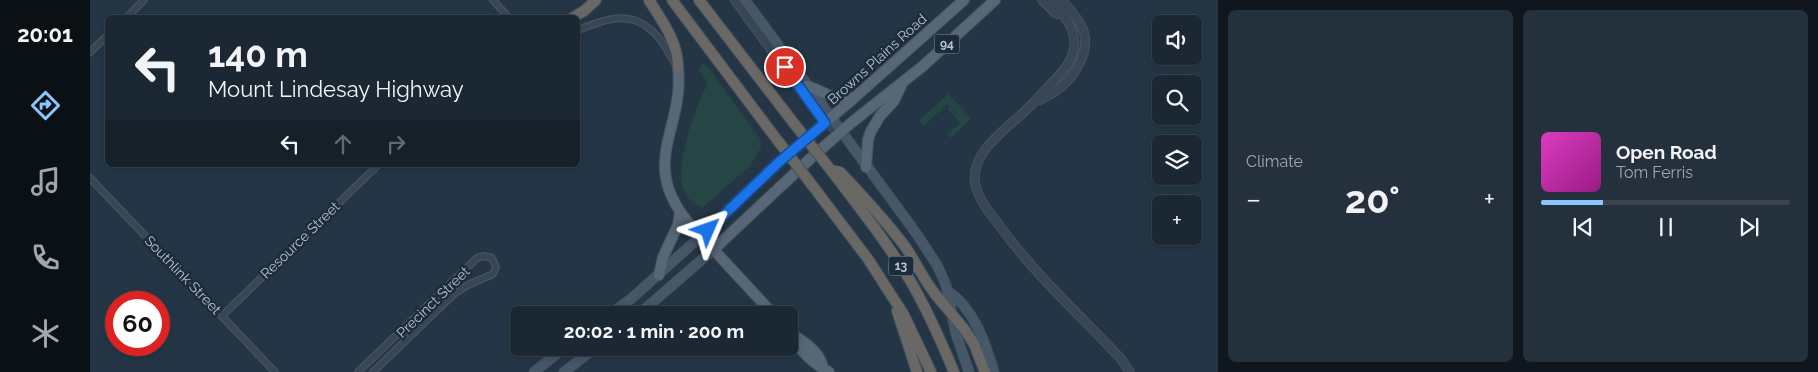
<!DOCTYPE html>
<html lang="en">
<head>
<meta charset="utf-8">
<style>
	:root { --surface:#1b2834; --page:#24303c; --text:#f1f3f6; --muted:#a0a6ac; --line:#39444f; --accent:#8bc4ff }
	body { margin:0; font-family:Raleway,sans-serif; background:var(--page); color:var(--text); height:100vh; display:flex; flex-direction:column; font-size:19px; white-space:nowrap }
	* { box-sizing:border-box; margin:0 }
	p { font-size:16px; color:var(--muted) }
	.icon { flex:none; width:28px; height:28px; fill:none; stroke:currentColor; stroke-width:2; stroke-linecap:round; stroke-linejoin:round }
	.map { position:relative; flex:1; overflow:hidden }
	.drawer { display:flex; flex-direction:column; gap:10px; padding:10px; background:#0f161d; width:600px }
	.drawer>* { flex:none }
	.top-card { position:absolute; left:15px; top:15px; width:475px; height:152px; border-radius:8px; box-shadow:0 2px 8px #0003,0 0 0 1px var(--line); background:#1b2834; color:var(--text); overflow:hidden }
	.controls { position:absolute; left:1062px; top:15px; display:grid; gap:10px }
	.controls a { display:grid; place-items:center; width:50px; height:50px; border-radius:8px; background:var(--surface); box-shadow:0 2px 8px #0003,0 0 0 1px var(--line); font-size:25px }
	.speed { position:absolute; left:15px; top:291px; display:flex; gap:10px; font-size:25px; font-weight:700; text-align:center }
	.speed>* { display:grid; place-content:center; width:65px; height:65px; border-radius:50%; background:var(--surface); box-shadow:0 2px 8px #0003,0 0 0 1px var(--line); line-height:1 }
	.speed .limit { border:8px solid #d22; background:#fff; color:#111 }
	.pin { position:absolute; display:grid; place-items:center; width:42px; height:42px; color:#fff; margin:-21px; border:2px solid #fff; border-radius:50%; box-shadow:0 1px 5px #0007 }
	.me { position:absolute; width:55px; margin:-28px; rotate:47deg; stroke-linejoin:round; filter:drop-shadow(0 0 4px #0008) }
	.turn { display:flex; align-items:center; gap:18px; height:105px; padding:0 20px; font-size:22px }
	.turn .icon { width:65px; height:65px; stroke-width:2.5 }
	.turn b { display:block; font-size:35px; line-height:42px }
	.lanes { display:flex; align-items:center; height:48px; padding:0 20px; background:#0003; justify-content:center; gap:25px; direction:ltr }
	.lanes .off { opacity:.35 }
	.big { font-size:38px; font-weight:700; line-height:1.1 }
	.drawer .card { flex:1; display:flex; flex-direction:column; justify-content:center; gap:8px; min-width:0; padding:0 18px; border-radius:8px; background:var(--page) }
	.song { display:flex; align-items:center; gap:15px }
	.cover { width:60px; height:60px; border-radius:8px; background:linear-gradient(135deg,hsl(310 70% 55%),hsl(310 70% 35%)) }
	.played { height:5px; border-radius:2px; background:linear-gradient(90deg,var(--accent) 25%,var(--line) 25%) }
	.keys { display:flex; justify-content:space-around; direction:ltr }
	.heat { display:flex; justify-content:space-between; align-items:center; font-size:28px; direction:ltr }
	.drawer .tiles { flex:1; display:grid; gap:10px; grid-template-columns:repeat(2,1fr) }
	.trip { position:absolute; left:420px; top:306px; width:288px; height:50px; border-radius:8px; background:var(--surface); box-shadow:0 2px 8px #0003,0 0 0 1px var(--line); font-weight:700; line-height:50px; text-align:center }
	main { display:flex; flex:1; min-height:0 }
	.tab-bar { display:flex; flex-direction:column; width:90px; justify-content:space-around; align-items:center; background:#0b1015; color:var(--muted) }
	.tab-bar .icon { width:35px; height:35px }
	.tab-bar .active { color:var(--accent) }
	.tab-bar b { font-size:22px; color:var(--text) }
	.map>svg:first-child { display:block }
	.green { fill:#264646 }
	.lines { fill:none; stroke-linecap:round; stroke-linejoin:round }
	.minor-casing { stroke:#465361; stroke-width:8 }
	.tertiary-casing { stroke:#465361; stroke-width:10 }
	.secondary-casing { stroke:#465361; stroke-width:11 }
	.primary-casing { stroke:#465361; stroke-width:12 }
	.trunk-casing { stroke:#44525f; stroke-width:12 }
	.minor { stroke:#394755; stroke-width:5.5 }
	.tertiary { stroke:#394755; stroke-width:8 }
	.secondary { stroke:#465768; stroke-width:9 }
	.primary { stroke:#576775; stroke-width:10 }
	.trunk { stroke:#696865; stroke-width:10 }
	.trunk-bridge-casing { stroke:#44525f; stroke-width:12; stroke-linecap:butt }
	.trunk-bridge { stroke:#696865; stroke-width:10 }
	.route-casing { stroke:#114b97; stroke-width:12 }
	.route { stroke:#1a73e8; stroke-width:9 }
	.labels { text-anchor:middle; stroke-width:5; stroke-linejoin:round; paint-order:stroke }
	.shield { fill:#1d2c3a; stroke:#8995a2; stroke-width:1 }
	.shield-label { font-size:12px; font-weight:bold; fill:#b7c2ce }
	.street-label { font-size:14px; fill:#b7c2ce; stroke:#1d2c3a }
</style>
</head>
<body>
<main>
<nav class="tab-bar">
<b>20:01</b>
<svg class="icon active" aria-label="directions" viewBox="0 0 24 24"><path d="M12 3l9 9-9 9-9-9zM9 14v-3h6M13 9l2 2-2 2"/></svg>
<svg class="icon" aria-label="music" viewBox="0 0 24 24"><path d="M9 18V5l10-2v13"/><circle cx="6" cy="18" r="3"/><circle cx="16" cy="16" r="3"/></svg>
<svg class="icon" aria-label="phone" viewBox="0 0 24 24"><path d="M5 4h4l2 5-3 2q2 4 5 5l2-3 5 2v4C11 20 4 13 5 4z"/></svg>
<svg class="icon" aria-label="climate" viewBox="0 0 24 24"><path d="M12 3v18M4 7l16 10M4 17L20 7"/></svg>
</nav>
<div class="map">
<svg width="1128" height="372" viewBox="0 0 1128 372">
	<rect width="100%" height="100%" fill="#243645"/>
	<path class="green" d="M614,64L619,68L670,139L671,147L661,165L612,208C600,203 591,191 591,178C591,161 599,126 606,110C609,100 615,91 618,82L609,71L611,65Z
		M858,94L881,118L861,138L857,134L870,123L857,109L860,107L857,104L834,126L829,121Z"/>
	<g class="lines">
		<g class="minor-casing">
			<path id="minor" d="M403,0L419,18
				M36,18L54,0
				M488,30C521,17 547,8 572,42C577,49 581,58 587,66
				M0,52L18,35
				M0,178L185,372
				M132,316L288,165
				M268,372L387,258L393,256L402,258L406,267L403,274L378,285L365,293L283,372"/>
		</g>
		<g class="tertiary-casing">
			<path id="tertiary" d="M645,0L729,116L735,123L751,132
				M952,0L965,13L970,14
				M961,0C970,10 983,25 984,38C987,58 973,71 961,84C952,93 944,103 935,111C915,130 877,155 886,187C890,202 900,213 909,225C945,275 990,315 1031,359L1040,372
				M950,100C955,97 962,94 967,90C983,79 997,57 995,37C993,23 980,10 972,0"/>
		</g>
		<g class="secondary-casing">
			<path id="secondary" d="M655,0L826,233L847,265L856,285L866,334L879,372
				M859,292C884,309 896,344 904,372
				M519,315L541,299L611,236
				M548,315L624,249
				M444,372L474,348
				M474,372L505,348"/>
		</g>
		<g class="primary-casing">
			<path id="primary" d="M588,67C595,128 549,161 597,221L684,315
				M717,86C739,92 738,101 764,98
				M776,167L778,140L780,133L790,116L804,101L811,86
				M611,236L689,162L764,98L874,0
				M624,249L721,158L761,123L833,66L905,0
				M569,275L573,257L588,225L590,212
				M699,331C709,349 720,362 739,372
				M702,334C715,343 731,352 733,369"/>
		</g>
		<g class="trunk-casing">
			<path id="trunk" d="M559,0C572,21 588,42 588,67
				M582,0L688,141
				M609,0L706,126
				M482,18L494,11L506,0
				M740,169C768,206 797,242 821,282C838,311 851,341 864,372
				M741,170L750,172C772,195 794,219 814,245C827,263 835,284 850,300
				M722,185L778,259L814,315L841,372
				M807,311L827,372
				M875,330L884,344L895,372"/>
		</g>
		<use href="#minor" class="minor"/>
		<use href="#tertiary" class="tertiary"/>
		<use href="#secondary" class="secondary"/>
		<use href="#primary" class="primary"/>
		<use href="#trunk" class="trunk"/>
		<g class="trunk-bridge-casing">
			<path id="trunk-bridge" d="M706,126L740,169
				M688,141L722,185
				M850,300L875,330"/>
		</g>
		<use href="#trunk-bridge" class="trunk-bridge"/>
	</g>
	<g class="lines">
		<g class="route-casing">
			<path id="route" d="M618,230L689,162L735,123L695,67"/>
		</g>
		<use href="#route" class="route"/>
	</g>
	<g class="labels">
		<g class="shield">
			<rect x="844.5" y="34.5" width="25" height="19" rx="4"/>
			<rect x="798.5" y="256.5" width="25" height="19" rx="4"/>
		</g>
		<g class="shield-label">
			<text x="857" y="48">94</text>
			<text x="811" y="270">13</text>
		</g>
		<g class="street-label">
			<text transform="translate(787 59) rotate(-42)" y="5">Browns Plains Road</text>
			<text transform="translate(210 240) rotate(-44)" y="5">Resource Street</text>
			<text transform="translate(93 275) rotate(46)" y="5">Southlink Street</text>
			<text transform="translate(343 302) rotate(-44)" y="5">Precinct Street</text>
		</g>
	</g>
</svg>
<div class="controls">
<a><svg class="icon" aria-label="sound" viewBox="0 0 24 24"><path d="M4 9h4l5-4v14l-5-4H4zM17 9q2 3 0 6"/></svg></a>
<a><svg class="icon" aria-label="search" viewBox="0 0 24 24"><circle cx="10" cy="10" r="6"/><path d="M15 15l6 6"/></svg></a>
<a><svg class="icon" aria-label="layers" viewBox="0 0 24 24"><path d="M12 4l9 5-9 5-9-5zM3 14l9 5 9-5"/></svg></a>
<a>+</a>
</div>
<div class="speed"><div class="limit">60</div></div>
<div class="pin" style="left:695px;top:67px;background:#d93025"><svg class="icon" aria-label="arrive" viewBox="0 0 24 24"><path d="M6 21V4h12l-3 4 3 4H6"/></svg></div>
<svg class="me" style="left:618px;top:230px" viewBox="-20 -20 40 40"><path d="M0-17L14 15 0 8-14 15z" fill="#1a73e8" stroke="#fff" stroke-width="4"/></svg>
<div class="trip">20:02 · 1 min · 200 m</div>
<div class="top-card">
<div class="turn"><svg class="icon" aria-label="left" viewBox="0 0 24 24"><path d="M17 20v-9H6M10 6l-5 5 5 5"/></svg><div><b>140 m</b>Mount Lindesay Highway</div></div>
<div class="lanes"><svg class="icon" aria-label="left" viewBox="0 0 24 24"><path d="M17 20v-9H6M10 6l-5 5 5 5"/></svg><svg class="icon off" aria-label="ahead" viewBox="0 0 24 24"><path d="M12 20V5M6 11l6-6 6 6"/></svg><svg class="icon off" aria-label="right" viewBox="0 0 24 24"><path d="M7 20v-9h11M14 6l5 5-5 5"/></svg></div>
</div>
</div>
<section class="drawer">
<div class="tiles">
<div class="card"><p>Climate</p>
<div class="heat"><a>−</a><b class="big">20°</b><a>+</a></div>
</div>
<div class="card">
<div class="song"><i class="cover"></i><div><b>Open Road</b><p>Tom Ferris</p></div></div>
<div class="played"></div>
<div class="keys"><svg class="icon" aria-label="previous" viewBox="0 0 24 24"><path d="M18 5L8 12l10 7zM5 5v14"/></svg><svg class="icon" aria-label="pause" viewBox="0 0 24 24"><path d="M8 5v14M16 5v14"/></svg><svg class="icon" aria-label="next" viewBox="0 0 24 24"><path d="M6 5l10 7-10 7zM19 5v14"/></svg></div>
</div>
</div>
</section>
</main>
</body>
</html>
